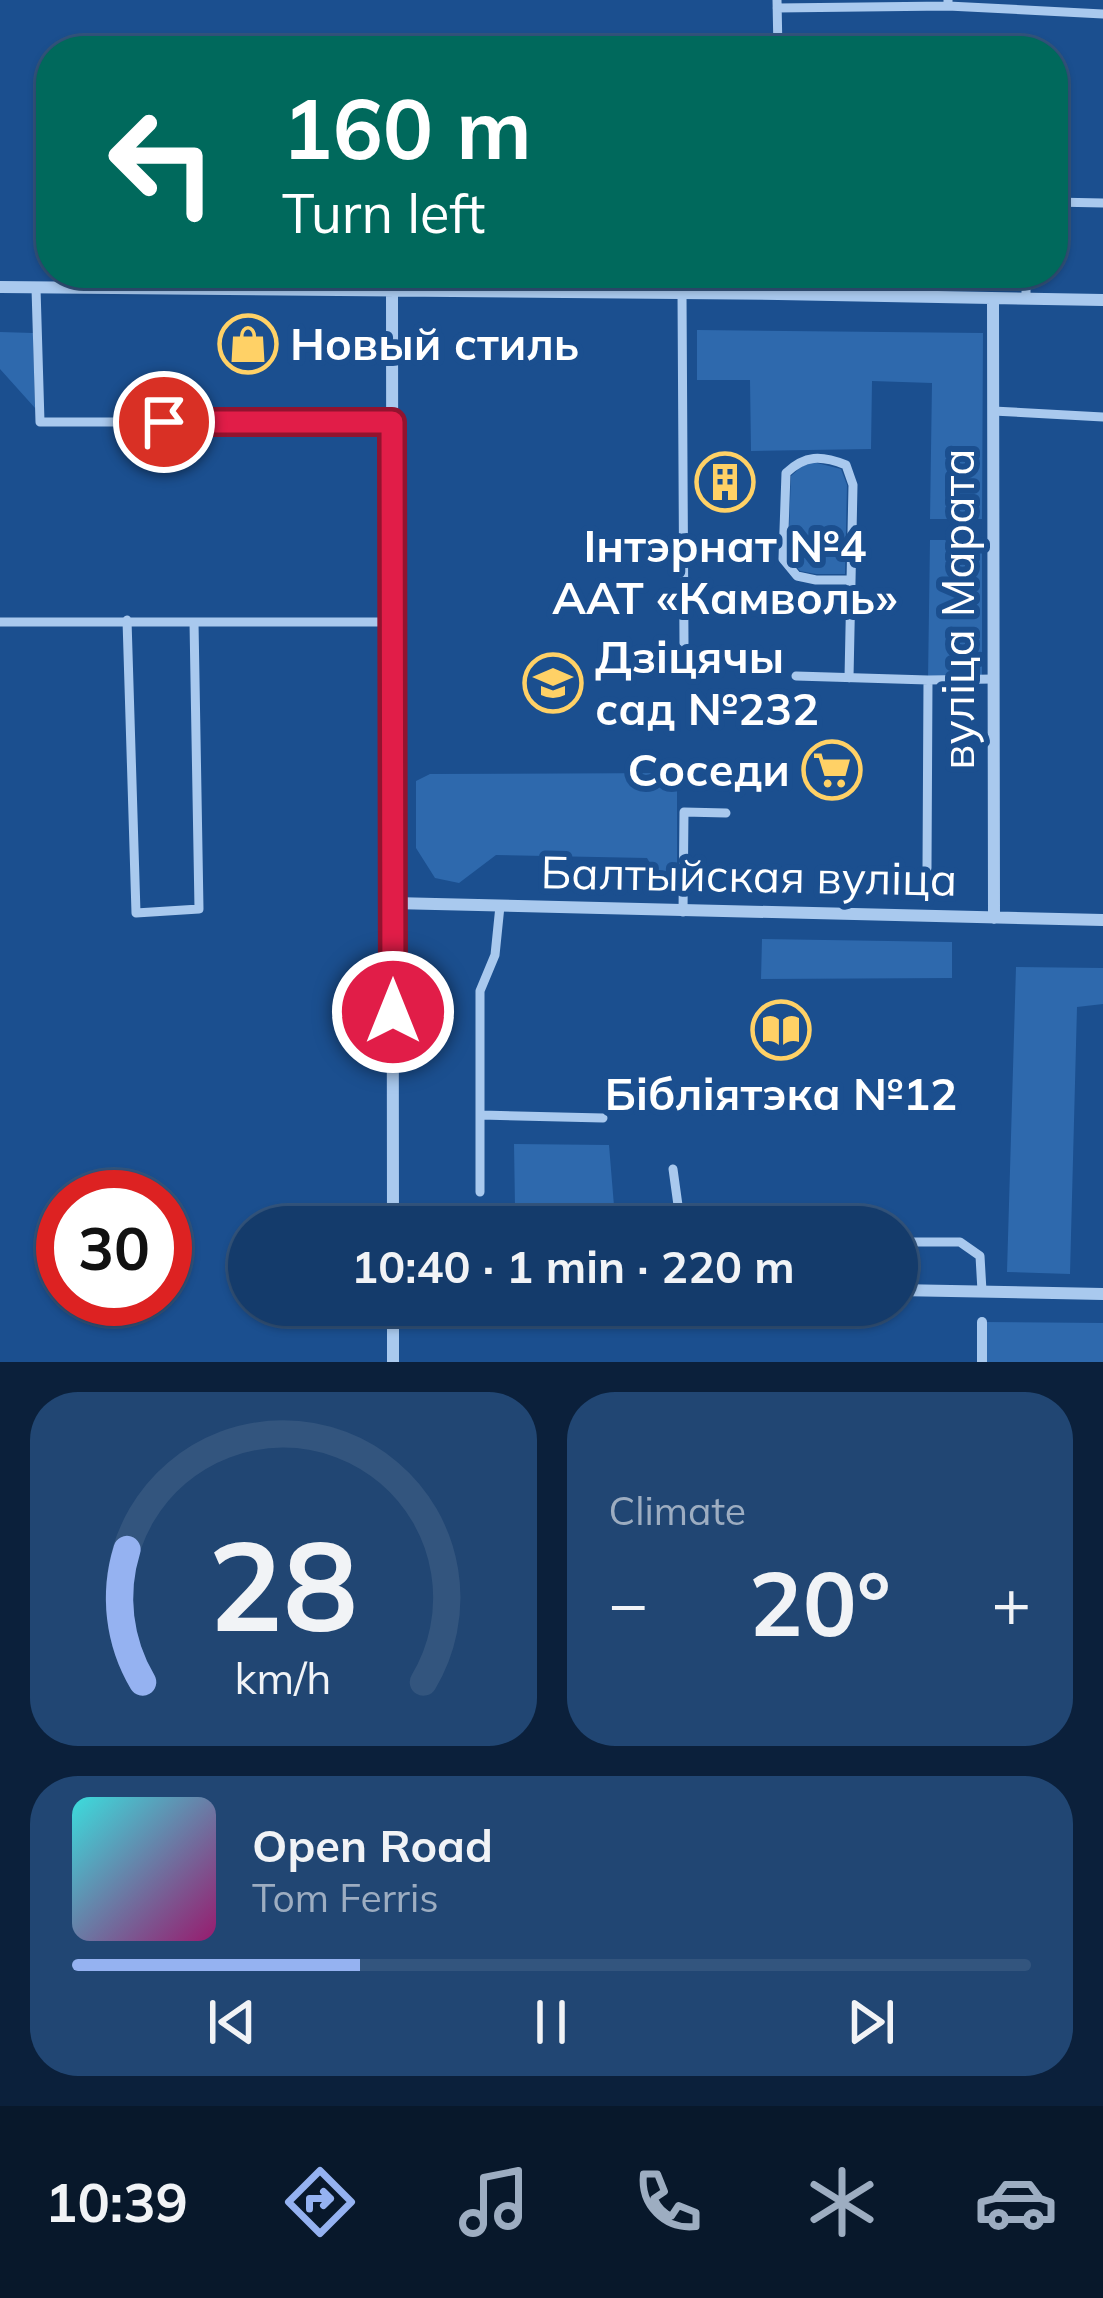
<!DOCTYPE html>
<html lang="en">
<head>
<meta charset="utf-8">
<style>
	:root { --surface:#143b6b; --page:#214673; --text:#f1f3f6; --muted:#9dadc1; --line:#33557e; --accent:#95b2f1 }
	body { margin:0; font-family:Mulish,sans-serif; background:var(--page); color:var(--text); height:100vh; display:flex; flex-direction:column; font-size:45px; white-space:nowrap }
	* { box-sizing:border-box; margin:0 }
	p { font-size:39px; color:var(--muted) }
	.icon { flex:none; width:66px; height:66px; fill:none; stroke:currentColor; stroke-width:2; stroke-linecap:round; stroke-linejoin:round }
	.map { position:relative; height:1362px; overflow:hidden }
	.panel { display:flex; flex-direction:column; gap:30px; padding:30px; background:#0b203b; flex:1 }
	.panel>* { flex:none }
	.hud { position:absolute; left:36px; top:36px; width:1032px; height:252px; border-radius:48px; box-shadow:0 3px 9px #0004,0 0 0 3px var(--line); background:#00695c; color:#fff; overflow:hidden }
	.speed { position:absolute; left:36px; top:1170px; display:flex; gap:24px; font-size:60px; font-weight:700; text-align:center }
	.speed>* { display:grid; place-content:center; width:156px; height:156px; border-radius:50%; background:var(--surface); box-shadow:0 3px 9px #0004,0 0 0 3px var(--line); line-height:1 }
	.speed .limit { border:18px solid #d22; background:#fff; color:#111 }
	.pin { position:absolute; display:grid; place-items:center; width:102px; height:102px; color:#fff; margin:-51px; border:6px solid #fff; border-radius:50%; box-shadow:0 3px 12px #0007 }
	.me { position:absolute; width:132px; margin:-66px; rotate:0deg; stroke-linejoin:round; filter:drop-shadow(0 0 9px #0008) }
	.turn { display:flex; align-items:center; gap:42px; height:252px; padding:0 48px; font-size:54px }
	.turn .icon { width:156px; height:156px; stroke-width:2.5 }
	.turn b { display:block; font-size:84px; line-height:102px }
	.big { font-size:90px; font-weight:700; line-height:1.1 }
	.panel .card { flex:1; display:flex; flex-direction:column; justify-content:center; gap:18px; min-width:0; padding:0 42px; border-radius:48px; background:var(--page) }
	.panel .dial { align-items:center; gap:0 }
	.dial svg { height:312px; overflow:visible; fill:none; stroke:var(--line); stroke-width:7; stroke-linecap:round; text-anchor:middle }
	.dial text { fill:var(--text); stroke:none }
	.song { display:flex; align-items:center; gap:36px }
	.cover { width:144px; height:144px; border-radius:18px; background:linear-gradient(135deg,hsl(180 70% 55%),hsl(320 70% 35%)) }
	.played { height:12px; border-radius:6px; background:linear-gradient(90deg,var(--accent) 30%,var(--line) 30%) }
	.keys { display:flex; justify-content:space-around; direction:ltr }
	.heat { display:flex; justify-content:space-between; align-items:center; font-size:66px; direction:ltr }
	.panel .tiles { flex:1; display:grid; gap:30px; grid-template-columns:1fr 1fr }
	.card:last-child { grid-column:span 2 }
	.trip { position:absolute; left:228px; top:1206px; width:690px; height:120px; border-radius:60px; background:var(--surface); box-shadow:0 3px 9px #0004,0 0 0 3px var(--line); font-weight:700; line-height:120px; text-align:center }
	.menu { display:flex; height:192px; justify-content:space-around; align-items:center; background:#08182b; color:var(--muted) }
	.menu .icon { width:84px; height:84px }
	.menu .current { color:var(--accent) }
	.menu b { font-size:54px; color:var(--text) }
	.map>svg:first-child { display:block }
	.green { fill:#2e69ad }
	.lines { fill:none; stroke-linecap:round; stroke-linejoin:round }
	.service { stroke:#a9c9ee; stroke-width:9 }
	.pedestrian { stroke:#a9c9ee; stroke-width:10 }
	.minor { stroke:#a9c9ee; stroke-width:12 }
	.route-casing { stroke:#92132f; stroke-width:30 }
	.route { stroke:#e11d48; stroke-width:21 }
	.labels { text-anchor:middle; stroke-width:12; stroke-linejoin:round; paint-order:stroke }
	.poi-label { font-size:45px; font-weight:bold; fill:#fff; stroke:#1b4f8f; text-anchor:start }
	.street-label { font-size:45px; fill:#fff; stroke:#1b4f8f }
</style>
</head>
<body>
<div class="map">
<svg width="1103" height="1362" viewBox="0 0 1103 1362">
	<rect width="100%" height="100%" fill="#1b4f8f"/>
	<path class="green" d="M241,273H710L432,275L363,279L315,288L240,287Z
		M821,273H1008L1002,284L824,278Z
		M697,330L983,333L982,519H930L932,383L872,381L871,449L751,451L750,380H697Z
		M0,332L33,333L35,408L0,369Z
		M813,462L841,469L847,485L845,574H816L800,571L788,557L791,476L801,467Z
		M930,540H982V680H928Z
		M677,773V894H668L647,858L496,855L459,883L435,878L416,848V781L430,774Z
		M762,939L952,942V978L761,979Z
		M1016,967L1103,968V1004L1077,1007L1070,1274L1007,1272Z
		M514,1144L609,1145L614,1206L515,1207Z
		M982,1322L1103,1323V1362H982Z"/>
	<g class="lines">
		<path class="service" d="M777,0L778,51
			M948,6L1103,14
			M777,8L948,6V0
			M1053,202L1103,203
			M1026,273V299
			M36,288L40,422H392
			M682,293L684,643
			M778,294V273
			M993,411L1103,417
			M127,620L136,913L199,909L194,622
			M0,622H393
			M796,676L928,680
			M849,678L853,485L846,465C821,455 805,455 786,473L783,559L797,576L816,580H851
			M927,868L928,680L994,679
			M683,912L684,812L726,813
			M481,1115L603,1118
			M673,1169L681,1227
			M480,1192V991L495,955L500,906
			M897,1242H960L980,1256L982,1291"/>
		<path class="pedestrian" d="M982,1362V1322"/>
		<path class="minor" d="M0,287L778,294L1103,300
			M392,290L393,1227
			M993,300L994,918
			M393,903L1103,920
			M897,1290L1103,1294
			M393,1362V1305"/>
	</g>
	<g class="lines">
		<g class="route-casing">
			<path id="route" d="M164,422H392L393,1012"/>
		</g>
		<use href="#route" class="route"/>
	</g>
	<defs>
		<g id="shop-ring" transform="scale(3)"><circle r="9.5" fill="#1b4f8f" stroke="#ffd166" stroke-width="1.5"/><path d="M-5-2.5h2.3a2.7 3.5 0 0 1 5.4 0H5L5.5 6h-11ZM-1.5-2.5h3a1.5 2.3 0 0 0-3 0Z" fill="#ffd166"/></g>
		<g id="building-ring" transform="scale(3)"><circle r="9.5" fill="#1b4f8f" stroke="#ffd166" stroke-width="1.5"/><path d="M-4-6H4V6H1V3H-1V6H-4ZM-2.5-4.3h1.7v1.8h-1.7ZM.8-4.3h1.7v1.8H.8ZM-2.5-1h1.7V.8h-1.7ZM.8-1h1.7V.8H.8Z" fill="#ffd166"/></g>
		<g id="school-ring" transform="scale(3)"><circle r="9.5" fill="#1b4f8f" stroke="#ffd166" stroke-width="1.5"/><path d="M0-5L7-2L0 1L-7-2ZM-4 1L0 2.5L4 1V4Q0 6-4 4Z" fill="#ffd166"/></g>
		<g id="supermarket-ring" transform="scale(3)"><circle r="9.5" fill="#1b4f8f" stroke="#ffd166" stroke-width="1.5"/><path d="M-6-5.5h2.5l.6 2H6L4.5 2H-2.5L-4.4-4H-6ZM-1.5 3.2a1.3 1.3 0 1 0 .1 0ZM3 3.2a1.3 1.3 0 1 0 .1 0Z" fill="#ffd166"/></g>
		<g id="library-ring" transform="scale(3)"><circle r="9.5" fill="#1b4f8f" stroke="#ffd166" stroke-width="1.5"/><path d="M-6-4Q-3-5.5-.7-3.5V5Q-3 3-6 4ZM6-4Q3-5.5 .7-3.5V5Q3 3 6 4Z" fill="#ffd166"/></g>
	</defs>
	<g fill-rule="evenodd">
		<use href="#shop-ring" x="248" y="344"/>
		<use href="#building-ring" x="725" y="482"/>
		<use href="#school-ring" x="553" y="683"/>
		<use href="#supermarket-ring" x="832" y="770"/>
		<use href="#library-ring" x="781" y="1030"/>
	</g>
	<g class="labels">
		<g class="poi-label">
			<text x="290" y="360">Новый стиль</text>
			<text x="725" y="562" text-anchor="middle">Інтэрнат №4<tspan x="725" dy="52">ААТ «Камволь»</tspan></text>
			<text x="595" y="673">Дзіцячы<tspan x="595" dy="52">сад №232</tspan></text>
			<text x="790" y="786" text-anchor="end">Соседи</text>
			<text x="781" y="1110" text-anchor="middle">Бібліятэка №12</text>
		</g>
		<g class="street-label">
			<text transform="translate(958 609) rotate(-90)" y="16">вуліца Марата</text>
			<text transform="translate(749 876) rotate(1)" y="16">Балтыйская вуліца</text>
		</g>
	</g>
</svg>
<div class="speed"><div class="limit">30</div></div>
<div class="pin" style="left:164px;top:422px;background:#d93025"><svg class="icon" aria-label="arrive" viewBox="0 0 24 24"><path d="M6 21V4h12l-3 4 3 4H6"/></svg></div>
<svg class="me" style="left:393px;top:1012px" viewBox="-20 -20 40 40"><circle r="17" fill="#e11d48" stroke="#fff" stroke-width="3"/><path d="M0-11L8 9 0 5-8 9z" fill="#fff"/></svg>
<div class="trip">10:40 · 1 min · 220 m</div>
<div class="hud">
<div class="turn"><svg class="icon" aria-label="left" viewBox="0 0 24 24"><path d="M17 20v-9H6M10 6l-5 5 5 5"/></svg><div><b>160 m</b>Turn left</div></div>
</div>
</div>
<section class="panel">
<div class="tiles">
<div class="card dial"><svg viewBox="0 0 100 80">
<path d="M14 69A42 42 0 1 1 86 69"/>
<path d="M14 69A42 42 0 0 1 10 35" stroke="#95b2f1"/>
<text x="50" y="56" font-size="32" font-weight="700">28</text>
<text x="50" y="72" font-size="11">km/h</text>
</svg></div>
<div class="card"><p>Climate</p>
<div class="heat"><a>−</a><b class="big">20°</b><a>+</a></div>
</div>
<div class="card">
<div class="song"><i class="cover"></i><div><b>Open Road</b><p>Tom Ferris</p></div></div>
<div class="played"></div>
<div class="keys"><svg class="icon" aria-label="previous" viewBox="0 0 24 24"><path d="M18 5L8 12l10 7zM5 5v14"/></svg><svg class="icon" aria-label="pause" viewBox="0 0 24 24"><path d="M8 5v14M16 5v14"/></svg><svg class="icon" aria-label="next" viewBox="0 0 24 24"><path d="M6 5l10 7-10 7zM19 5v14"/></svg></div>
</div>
</div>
</section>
<nav class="menu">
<b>10:39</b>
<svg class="icon current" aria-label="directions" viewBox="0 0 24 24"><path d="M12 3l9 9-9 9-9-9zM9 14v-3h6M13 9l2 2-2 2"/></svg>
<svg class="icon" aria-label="music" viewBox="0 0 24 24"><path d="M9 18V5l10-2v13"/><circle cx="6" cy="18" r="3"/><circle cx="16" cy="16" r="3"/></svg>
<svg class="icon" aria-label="phone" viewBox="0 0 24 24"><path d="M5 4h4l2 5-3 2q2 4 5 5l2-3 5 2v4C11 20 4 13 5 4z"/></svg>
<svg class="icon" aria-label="climate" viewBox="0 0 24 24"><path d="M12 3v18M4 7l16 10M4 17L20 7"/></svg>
<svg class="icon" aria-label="car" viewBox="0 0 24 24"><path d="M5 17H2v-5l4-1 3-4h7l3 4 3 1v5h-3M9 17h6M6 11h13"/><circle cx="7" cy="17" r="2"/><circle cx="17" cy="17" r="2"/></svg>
</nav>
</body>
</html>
